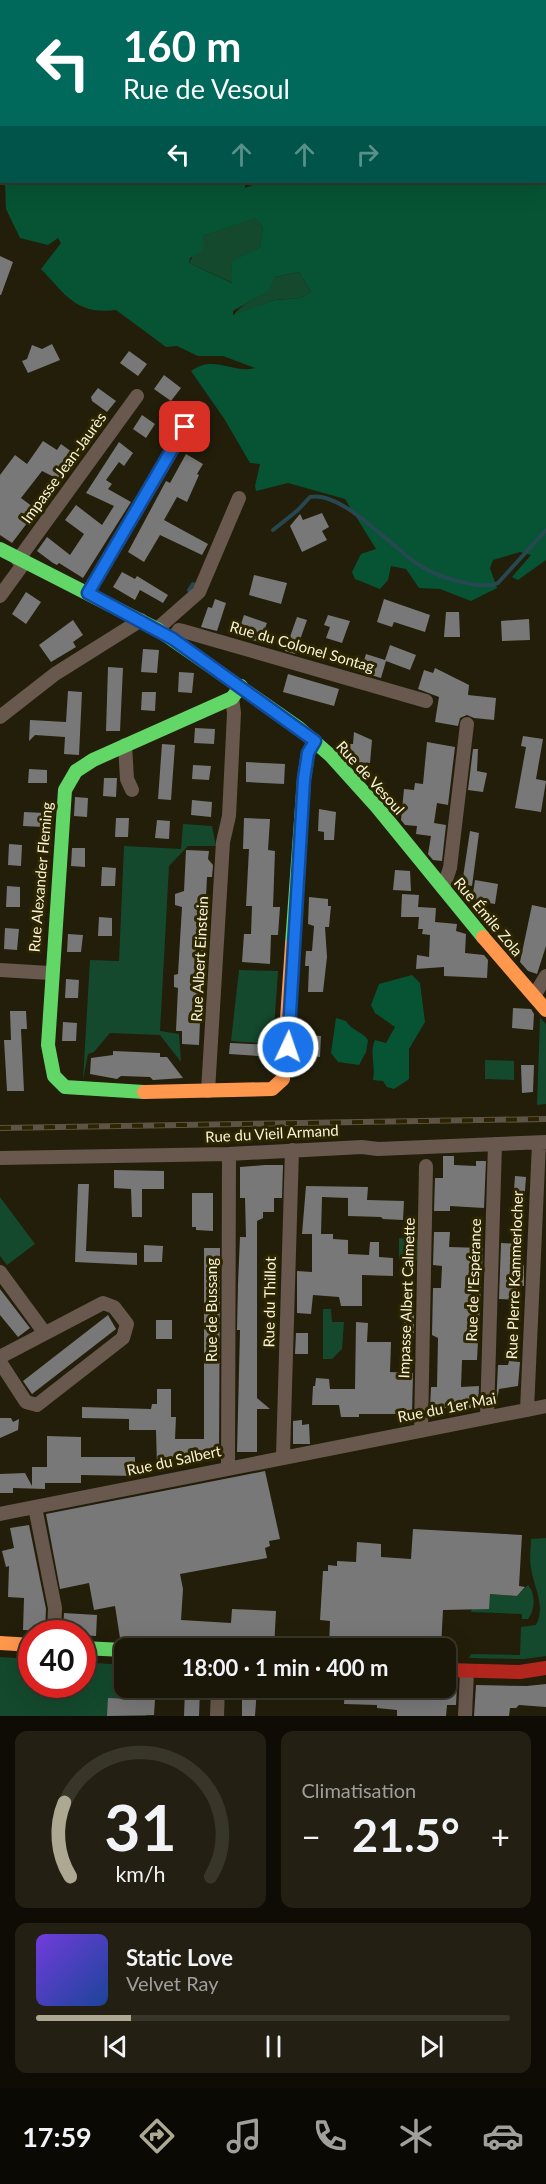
<!DOCTYPE html>
<html lang="fr">
<head>
<meta charset="utf-8">
<style>
	:root { --surface:#1a1608; --page:#231f12; --text:#f1f3f6; --muted:#9f9f9c; --line:#383529; --accent:#ada891 }
	body { margin:0; font-family:Lato,sans-serif; background:var(--page); color:var(--text); height:100vh; display:flex; flex-direction:column; font-size:22px; white-space:nowrap }
	* { box-sizing:border-box; margin:0 }
	p { font-size:20px; color:var(--muted) }
	.icon { flex:none; width:33px; height:33px; fill:none; stroke:currentColor; stroke-width:2; stroke-linecap:round; stroke-linejoin:round }
	.map { position:relative; height:1716px; overflow:hidden }
	.details { display:flex; flex-direction:column; gap:15px; padding:15px; background:#0e0c04; flex:1 }
	.details>* { flex:none }
	.banner { position:absolute; left:0px; top:0px; width:546px; height:183px; box-shadow:0 6px 24px #0002,0 0 0 2px var(--line); background:#00695c; color:#fff; overflow:hidden }
	.speed { position:absolute; left:18px; top:1620px; display:flex; gap:12px; font-size:30px; font-weight:700; text-align:center }
	.speed>* { display:grid; place-content:center; width:78px; height:78px; border-radius:50%; background:var(--surface); box-shadow:0 6px 24px #0002,0 0 0 2px var(--line); line-height:1 }
	.speed .limit { border:9px solid #d22; background:#fff; color:#111 }
	.pin { position:absolute; display:grid; place-items:center; width:51px; height:51px; color:#fff; margin:-26px; border-radius:12px; box-shadow:0 3px 9px #0006 }
	.me { position:absolute; width:66px; margin:-33px; rotate:3deg; stroke-linejoin:round; filter:drop-shadow(0 0 4px #0008) }
	.turn { display:flex; align-items:center; gap:21px; height:126px; padding:0 24px; font-size:27px }
	.turn .icon { width:78px; height:78px; stroke-width:2.5 }
	.turn b { display:block; font-size:42px; line-height:51px }
	.lanes { display:flex; align-items:center; height:57px; padding:0 24px; background:#0003; justify-content:center; gap:30px; direction:ltr }
	.lanes .off { opacity:.35 }
	.big { font-size:45px; font-weight:700; line-height:1.1 }
	.details .tile { flex:1; display:flex; flex-direction:column; justify-content:center; gap:9px; min-width:0; padding:0 21px; border-radius:12px; background:var(--page) }
	.details .dial { align-items:center; gap:0 }
	.dial svg { height:156px; overflow:visible; fill:none; stroke:var(--line); stroke-width:7; stroke-linecap:round; text-anchor:middle }
	.dial text { fill:var(--text); stroke:none }
	.song { display:flex; align-items:center; gap:18px }
	.cover { width:72px; height:72px; border-radius:9px; background:linear-gradient(135deg,hsl(260 70% 55%),hsl(220 70% 35%)) }
	.played { height:6px; border-radius:3px; background:linear-gradient(90deg,var(--accent) 20%,var(--line) 20%) }
	.keys { display:flex; justify-content:space-around; direction:ltr }
	.heat { display:flex; justify-content:space-between; align-items:center; font-size:33px; direction:ltr }
	.details .tiles { flex:1; display:grid; gap:15px; grid-template-columns:1fr 1fr }
	.tile:last-child { grid-column:span 2 }
	.trip { position:absolute; left:114px; top:1638px; width:342px; height:60px; border-radius:12px; background:var(--surface); box-shadow:0 6px 24px #0002,0 0 0 2px var(--line); font-weight:700; line-height:60px; text-align:center }
	.menu { display:flex; height:96px; justify-content:space-around; align-items:center; background:#0a0903; color:var(--muted) }
	.menu .icon { width:42px; height:42px }
	.menu .current { color:var(--accent) }
	.menu b { font-size:27px; color:var(--text) }
	.map>svg:first-child { display:block }
	.green { fill:#14492d }
	.forest { fill:#065433; fill-rule:evenodd }
	.lines { fill:none; stroke-linecap:round; stroke-linejoin:round }
	.stream { stroke:#254851; stroke-width:4 }
	.building { fill:#797879 }
	.street { stroke:#68584d; stroke-width:14 }
	.fast { stroke:#63d668; stroke-width:14 }
	.slow { stroke:#ff974d; stroke-width:14 }
	.jam { stroke:#b3261e; stroke-width:14 }
	.rail-casing { stroke:#5e5446; stroke-width:6 }
	.rail { stroke:#2c2500; stroke-width:4; stroke-dasharray:11; stroke-linecap:butt }
	.route-casing { stroke:#114b97; stroke-width:15 }
	.route { stroke:#1a73e8; stroke-width:10 }
	.labels { text-anchor:middle; stroke-width:6; stroke-linejoin:round; paint-order:stroke }
	.street-label { font-size:15px; fill:#f8f3d9; stroke:#2c2500 }
</style>
</head>
<body>
<div class="map">
<svg width="546" height="1716" viewBox="0 0 546 1716">
	<rect width="100%" height="100%" fill="#221e0a"/>
	<path class="green" d="M255,217L263,227L260,247L231,263L233,283L189,263L203,236Z
		M299,272L311,292L301,298L275,300L233,316C247,297 263,301 275,277Z
		M183,824L212,826L216,846H188L169,866L160,1031L179,1034L181,1062L160,1035L110,1033L94,1052L88,1054L83,1080L90,960L119,961L124,846L181,849Z
		M239,970L278,971L273,1044L231,1041Z
		M540,1018L546,1024V1104L537,1105Z
		M485,1060L514,1061V1080L485,1079Z
		M0,1197L35,1244L7,1265L0,1256Z
		M399,1238L418,1239L417,1260L399,1259Z
		M323,1309H331L332,1322H344L342,1349L332,1359H323Z
		M546,1538V1656L524,1659L469,1658L471,1654L520,1655L521,1627L536,1625C546,1606 534,1588 531,1568C529,1559 531,1548 531,1539Z
		M528,1585C536,1594 535,1610 528,1619H522V1614L471,1612L472,1608L490,1594L517,1596Z
		M0,1657L31,1659L32,1684H82L83,1662L124,1665V1688H147L146,1716H0Z"/>
	<path class="forest" d="M237,0H546V560L518,580L512,577L531,555L520,552L493,560L490,568L497,588L471,601L440,589L419,588L406,569L391,566L388,580L380,589L355,579L352,572L361,554L376,549L345,499L288,483L256,491L255,486L260,464L250,463L225,420L191,371C214,354 233,374 255,368L223,356H198L177,346L166,347L116,310C76,315 66,295 41,269L61,243L58,238L48,245L20,238L6,209L5,182H245V188L260,182H544V2ZM255,218L263,227L260,247L231,262L232,283L189,263L190,258L203,250V236ZM299,272L311,292L301,298L275,300L233,315V311L268,291L275,277Z
		M412,975L420,983L425,1022L409,1049V1079L394,1089L387,1087L383,1081L373,1080C376,1066 369,1053 375,1040L386,1043L395,1027L375,1013L371,1005L379,984Z
		M336,1018L346,1021C352,1031 362,1031 368,1040L366,1052L359,1065L338,1062L331,1053Z"/>
	<g class="lines">
		<path class="stream" d="M273,530L298,510L310,497C342,490 392,548 419,565C435,575 452,581 471,584C480,585 490,587 498,583L546,530
			M189,590L193,584"/>
	</g>
	<path class="building" d="M0,256L13,262L1,295H0Z
		M52,344L60,360L28,373L22,361L27,359L32,345L42,349Z
		M129,351L147,364L138,376L120,363Z
		M164,375L181,388L171,401L154,389Z
		M98,388L116,401L107,412L92,401L91,397Z
		M142,415L155,424L146,438L133,429Z
		M194,432L207,437L199,451L187,443Z
		M43,441L57,450L61,444L76,455L58,479L42,471L21,498L37,510L12,543L0,535V475L15,455L27,464Z
		M119,442L133,453L124,466L119,462L106,480L112,484L108,489L131,502L83,578L59,563L57,565L53,563L37,551L47,537L70,555L84,534L65,520L76,505L102,525L114,506L86,493Z
		M186,454L203,464L197,474L199,475L187,502L177,497L164,520L208,544L202,555L160,535L144,562L128,552L166,481L170,483Z
		M322,513L329,527L322,531L327,540L302,552L290,526L300,514L303,520Z
		M122,572L135,579L137,576L168,595L163,603L140,590L135,600L113,587Z
		M254,575L287,583L281,604L249,595Z
		M26,592L41,602L26,624L12,614Z
		M215,599L226,603L217,631L201,627L208,607L212,608Z
		M384,599L430,615L425,632L394,622L392,627L377,622Z
		M446,612H459L460,637H444Z
		M244,615L267,623L260,642L237,636Z
		M328,615L350,621L342,643L326,638L330,627L324,625Z
		M297,617L307,620L295,654L285,651Z
		M529,619L530,640L502,641L501,621Z
		M73,620L83,635L73,642L76,647L51,662L39,645Z
		M390,645L416,655L410,670L386,661L381,678L354,670L358,659L364,660L366,654L385,660Z
		M143,649L159,650L157,673L141,672Z
		M108,667L123,668L120,731H106Z
		M435,668L469,685L468,695L496,698L494,720L474,718L467,715L460,718L458,726L435,722L439,697L418,689L424,670L433,673Z
		M179,672L194,673L192,693L178,692Z
		M288,674L339,689L334,706L283,692Z
		M68,691L82,692L79,755L64,754L65,737L35,735L29,741L30,720L66,722Z
		M142,692H156L155,711L141,710Z
		M195,728L215,729L214,744L194,743Z
		M354,732L372,740L370,763L351,762L348,758L349,744H353Z
		M523,736L543,739L536,779L546,781L541,812L515,808L526,747L521,746Z
		M427,742L455,747L448,805L437,803L434,823L446,825L442,861L433,860L428,854L431,836L416,834L417,826L405,825L401,820L404,789L414,790L415,783L423,784Z
		M162,744L175,745L171,800L158,799Z
		M473,749H478L477,771L487,773L483,792L468,790Z
		M246,762L285,764L284,784L246,782Z
		M193,765L211,766L209,780L192,779Z
		M29,769L47,770V783H28Z
		M104,778H117L116,797L103,796Z
		M75,797L88,798L87,817L74,816Z
		M192,800L212,802L211,817L191,815Z
		M319,809L336,812L334,840H324V832L318,831Z
		M24,812L45,813L44,827L23,826Z
		M116,818H129L128,837H115Z
		M244,818L270,819L268,850L275,851L273,907H280L278,935H271L270,964L242,962L244,934H251L252,906H246L249,849H243Z
		M157,820L170,821L169,839L155,838Z
		M470,831L479,833L472,886L462,884Z
		M9,844L22,845L21,866L8,865Z
		M72,848H85V867L71,866Z
		M186,850L209,851L208,859L213,865L212,877H207L206,897L210,900V910L206,914L205,931L208,936V946L204,950L203,967L206,971V982L202,987L201,1003L204,1006L203,1018L200,1022L199,1045L182,1044V1031H176L178,988L174,987V975L178,974L182,907L175,905V894L184,891Z
		M102,867L116,868L115,886H101Z
		M395,870L410,871L411,891L393,890Z
		M475,880L498,884L495,904L472,900Z
		M7,886L20,887V907H6Z
		M402,894L419,895L418,907L436,908L435,922L457,924L456,931L466,934L465,953L484,955L488,960L487,978L444,976V967L416,969L417,955L429,957L430,935L422,934L423,929H418L419,917H401Z
		M309,897L328,899V906H331L329,927H325L327,957L323,992H308L309,966H305L306,951H312L314,926L308,924Z
		M532,905L546,908V946L537,974L528,971L520,962Z
		M99,917L112,918V936H98Z
		M5,928L19,929L17,950L4,949Z
		M68,934L83,935L81,952H67Z
		M66,979L79,980L78,998H65Z
		M513,1008L531,1009L534,1014L533,1030L512,1028Z
		M10,1011H26L27,1029H21L24,1091H7L4,1040H11Z
		M63,1022L77,1023L76,1041H62Z
		M303,1035L321,1036L320,1057L302,1055V1052H298Z
		M230,1043L274,1045L273,1057L229,1054Z
		M113,1051L160,1053V1057H167L183,1078L153,1080L150,1077L121,1076L117,1079L90,1074L91,1058L113,1055Z
		M521,1065H534L533,1092L522,1093Z
		M443,1156H454V1165L476,1166V1161H486L484,1208L450,1206V1211H434L435,1178H443Z
		M265,1165H283L282,1198H274V1212H263V1218L257,1221V1398L270,1409H257V1452H237L240,1330H237L238,1284L240,1237H246L245,1198H240V1167Z
		M114,1170L164,1171V1189H142V1217H132L131,1189L114,1188Z
		M515,1176L526,1177L524,1204H513Z
		M78,1184H89L86,1251L137,1253V1265L75,1262Z
		M306,1186L368,1187L367,1200L404,1201L403,1220L383,1219L381,1217L348,1216V1198L322,1197L321,1234H333V1239L348,1240V1254L369,1255L370,1242H379V1257L393,1258V1276L362,1275V1306H341L339,1297L313,1295L311,1314L297,1313V1271L312,1272V1234H302Z
		M192,1193H213V1231L196,1230V1227H192Z
		M434,1232H450L449,1247L483,1248L477,1360H462L461,1387L479,1386L478,1405H471V1408H430L431,1387H437L438,1338L432,1335L433,1288H441L442,1266L433,1265Z
		M501,1243L521,1244L520,1259L524,1266V1286H517V1300L499,1299Z
		M144,1245L163,1246L162,1262H144Z
		M204,1248H220L219,1456L172,1458V1466H157L156,1430H129V1419L82,1418V1407L151,1409L152,1404H157V1389H171V1417H176L175,1439H204Z
		M0,1289L30,1328L18,1337L0,1315Z
		M405,1304L414,1305V1333H404Z
		M108,1315L116,1329L32,1394L23,1381Z
		M156,1320H172V1339H156Z
		M356,1322L368,1323L367,1342H391L390,1372L413,1373L412,1414H359V1417H341L339,1405H312L313,1386H315L316,1378L329,1379L330,1389H355Z
		M296,1333H308V1354H295Z
		M509,1361L520,1362L518,1386L499,1389L496,1406L498,1365H508Z
		M0,1418H11L13,1422L19,1419L18,1430L0,1438Z
		M302,1420V1425L309,1424L310,1444H293V1421Z
		M47,1436L81,1437V1457H135V1476L81,1475V1483H45V1489L13,1488V1493H0V1474L25,1473L32,1486V1467H47Z
		M265,1471L280,1539L269,1541L270,1546L265,1548L267,1558L180,1574L183,1589L181,1620L231,1623L232,1609L276,1611L274,1648L120,1638L115,1606L94,1610L89,1583L60,1589L46,1514Z
		M29,1525L46,1609L45,1631L23,1630L24,1598L8,1597L9,1566L6,1567L2,1551L14,1548L10,1528Z
		M413,1529L522,1535L519,1586L525,1587L517,1596L490,1594L489,1609L443,1610L441,1648H329L330,1621L320,1620L323,1571H328V1565L337,1566V1561L356,1562L357,1542L381,1544V1557L411,1559Z
		M64,1613L97,1615L96,1636L63,1634Z
		M446,1684L457,1685L456,1705H447L446,1716H397V1710L377,1708V1705L344,1704L345,1688H383V1690L423,1693V1688H446Z
		M546,1684V1707L519,1705L516,1708H510L509,1716H474L476,1685L527,1686Z
		M132,1688H147V1699H155L154,1715L107,1716L108,1698L132,1699Z
		M232,1688H257L255,1716H242V1699H231Z
		M185,1690H200L199,1716H184Z"/>
	<g class="lines">
		<path class="street" d="M18,560L137,396
			M88,593L197,408
			M0,596L24,563
			M157,629L199,592L239,498
			M173,639L179,630L183,631L426,701
			M0,717L55,674L141,620
			M125,745L127,779L132,790
			M443,888L450,868L467,724
			M0,970L50,973
			M534,996L546,976
			M208,1091L223,842L229,816L234,713L232,698
			M0,1158L229,1154L362,1147L378,1149L546,1142
			M0,1272L44,1332
			M0,1357L103,1303L114,1307L127,1324L123,1338L37,1405L26,1402L0,1362
			M527,1410L539,1143
			M487,1417L495,1144
			M421,1430L426,1166
			M283,1456L292,1150
			M228,1467L229,1154
			M35,1507L55,1608L54,1634
			M0,1514L546,1406
			M217,1716L218,1688
			M465,1716L467,1671"/>
		<path class="fast" d="M0,549L157,629L299,728L331,756L377,807L483,937
			M292,944L304,779L308,753L315,741
			M144,1092L65,1087L54,1076L48,1045L65,790L76,771L93,760L232,698L241,686
			M82,1648L124,1650"/>
		<path class="slow" d="M483,937L546,1010
			M144,1092L272,1089L283,1079L292,944
			M0,1643L32,1645"/>
		<path class="jam" d="M446,1670L520,1672L546,1668"/>
		<g class="rail-casing">
			<path id="rail" d="M0,1128L546,1119"/>
		</g>
		<use href="#rail" class="rail"/>
	</g>
	<g class="lines">
		<g class="route-casing">
			<path id="route" d="M185,427L88,593L173,639L315,741L308,753L304,779L288,1047"/>
		</g>
		<use href="#route" class="route"/>
	</g>
	<g class="labels">
		<g class="street-label">
			<text transform="translate(64 468) rotate(-54)" y="5">Impasse Jean-Jaurès</text>
			<text transform="translate(302 647) rotate(16)" y="5">Rue du Colonel Sontag</text>
			<text transform="translate(370 778) rotate(48)" y="5">Rue de Vesoul</text>
			<text transform="translate(41 877) rotate(-85)" y="5">Rue Alexander Fleming</text>
			<text transform="translate(488 917) rotate(50)" y="5">Rue Émile Zola</text>
			<text transform="translate(200 959) rotate(-87)" y="5">Rue Albert Einstein</text>
			<text transform="translate(272 1134) rotate(-3)" y="5">Rue du Vieil Armand</text>
			<text transform="translate(515 1275) rotate(-88)" y="5">Rue PIerre Kammerlocher</text>
			<text transform="translate(474 1280) rotate(-88)" y="5">Rue de l'Espérance</text>
			<text transform="translate(407 1298) rotate(-88)" y="5">Impasse Albert Calmette</text>
			<text transform="translate(270 1302) rotate(-89)" y="5">Rue du Thillot</text>
			<text transform="translate(212 1310) rotate(-90)" y="5">Rue de Bussang</text>
			<text transform="translate(447 1408) rotate(-11)" y="5">Rue du 1er Mai</text>
			<text transform="translate(174 1461) rotate(-12)" y="5">Rue du Salbert</text>
		</g>
	</g>
</svg>
<div class="speed"><div class="limit">40</div></div>
<div class="pin" style="left:185px;top:427px;background:#d93025"><svg class="icon" aria-label="arrive" viewBox="0 0 24 24"><path d="M6 21V4h12l-3 4 3 4H6"/></svg></div>
<svg class="me" style="left:288px;top:1047px" viewBox="-20 -20 40 40"><circle r="17" fill="#1a73e8" stroke="#fff" stroke-width="3"/><path d="M0-11L8 9 0 5-8 9z" fill="#fff"/></svg>
<div class="trip">18:00 · 1 min · 400 m</div>
<div class="banner">
<div class="turn"><svg class="icon" aria-label="left" viewBox="0 0 24 24"><path d="M17 20v-9H6M10 6l-5 5 5 5"/></svg><div><b>160 m</b>Rue de Vesoul</div></div>
<div class="lanes"><svg class="icon" aria-label="left" viewBox="0 0 24 24"><path d="M17 20v-9H6M10 6l-5 5 5 5"/></svg><svg class="icon off" aria-label="ahead" viewBox="0 0 24 24"><path d="M12 20V5M6 11l6-6 6 6"/></svg><svg class="icon off" aria-label="ahead" viewBox="0 0 24 24"><path d="M12 20V5M6 11l6-6 6 6"/></svg><svg class="icon off" aria-label="right" viewBox="0 0 24 24"><path d="M7 20v-9h11M14 6l5 5-5 5"/></svg></div>
</div>
</div>
<section class="details">
<div class="tiles">
<div class="tile dial"><svg viewBox="0 0 100 80">
<path d="M14 69A42 42 0 1 1 86 69"/>
<path d="M14 69A42 42 0 0 1 11 31" stroke="#ada891"/>
<text x="50" y="56" font-size="32" font-weight="700">31</text>
<text x="50" y="72" font-size="11">km/h</text>
</svg></div>
<div class="tile"><p>Climatisation</p>
<div class="heat"><a>−</a><b class="big">21.5°</b><a>+</a></div>
</div>
<div class="tile">
<div class="song"><i class="cover"></i><div><b>Static Love</b><p>Velvet Ray</p></div></div>
<div class="played"></div>
<div class="keys"><svg class="icon" aria-label="previous" viewBox="0 0 24 24"><path d="M18 5L8 12l10 7zM5 5v14"/></svg><svg class="icon" aria-label="pause" viewBox="0 0 24 24"><path d="M8 5v14M16 5v14"/></svg><svg class="icon" aria-label="next" viewBox="0 0 24 24"><path d="M6 5l10 7-10 7zM19 5v14"/></svg></div>
</div>
</div>
</section>
<nav class="menu">
<b>17:59</b>
<svg class="icon current" aria-label="directions" viewBox="0 0 24 24"><path d="M12 3l9 9-9 9-9-9zM9 14v-3h6M13 9l2 2-2 2"/></svg>
<svg class="icon" aria-label="music" viewBox="0 0 24 24"><path d="M9 18V5l10-2v13"/><circle cx="6" cy="18" r="3"/><circle cx="16" cy="16" r="3"/></svg>
<svg class="icon" aria-label="phone" viewBox="0 0 24 24"><path d="M5 4h4l2 5-3 2q2 4 5 5l2-3 5 2v4C11 20 4 13 5 4z"/></svg>
<svg class="icon" aria-label="climate" viewBox="0 0 24 24"><path d="M12 3v18M4 7l16 10M4 17L20 7"/></svg>
<svg class="icon" aria-label="car" viewBox="0 0 24 24"><path d="M5 17H2v-5l4-1 3-4h7l3 4 3 1v5h-3M9 17h6M6 11h13"/><circle cx="7" cy="17" r="2"/><circle cx="17" cy="17" r="2"/></svg>
</nav>
</body>
</html>
